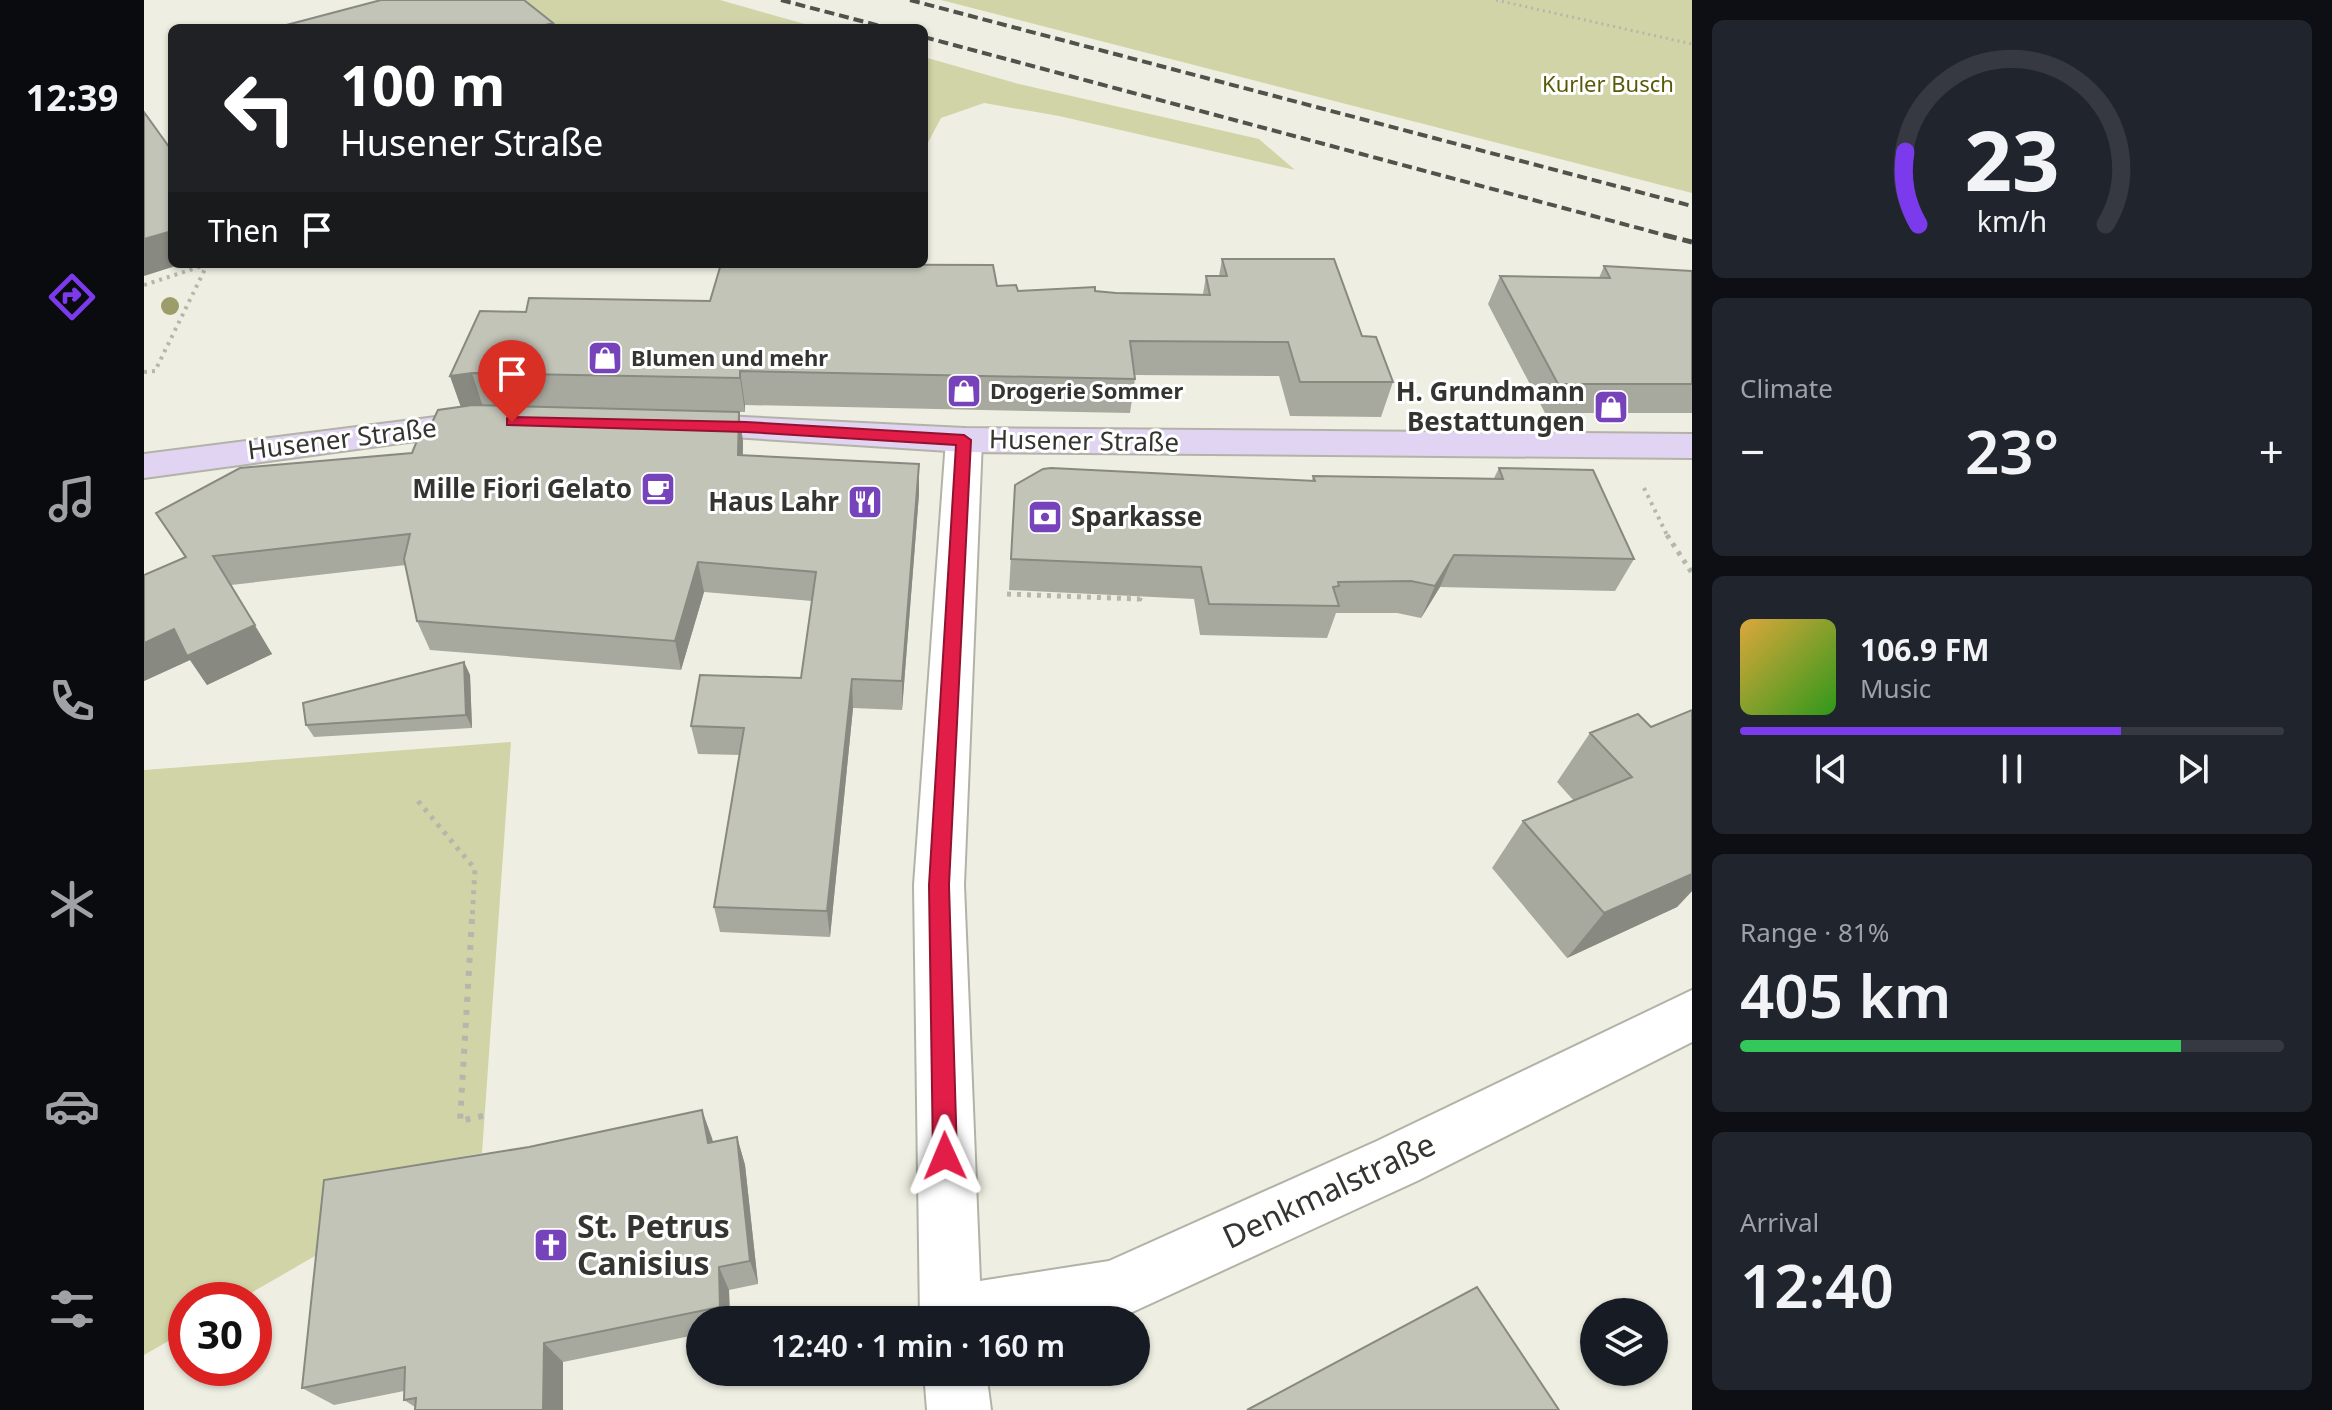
<!DOCTYPE html>
<html lang="en">
<head>
<meta charset="utf-8">
<style>
	:root { --surface:#171b24; --page:#20242c; --text:#f1f3f6; --muted:#9ea1a6; --line:#363941; --accent:#7c3aed }
	body { margin:0; font-family:"Noto Sans",sans-serif; background:var(--page); color:var(--text); height:100vh; display:flex; flex-direction:column; font-size:30px; white-space:nowrap }
	* { box-sizing:border-box; margin:0 }
	p { font-size:26px; color:var(--muted) }
	.icon { flex:none; width:44px; height:44px; fill:none; stroke:currentColor; stroke-width:2; stroke-linecap:round; stroke-linejoin:round }
	.map { position:relative; flex:1; overflow:hidden }
	.details { display:flex; flex-direction:column; gap:20px; padding:20px; background:#0d0f14; width:640px }
	.details>* { flex:none }
	.top-card { position:absolute; left:24px; top:24px; width:760px; height:244px; border-radius:12px; box-shadow:0 2px 6px #0004; background:#202124; color:#fff; overflow:hidden }
	.buttons { position:absolute; left:1436px; top:1298px; display:grid; gap:16px }
	.buttons a { display:grid; place-items:center; width:88px; height:88px; border-radius:50%; background:var(--surface); box-shadow:0 2px 6px #0004; font-size:40px }
	.speed { position:absolute; left:24px; top:1282px; display:flex; gap:16px; font-size:40px; font-weight:700; text-align:center }
	.speed>* { display:grid; place-content:center; width:104px; height:104px; border-radius:50%; background:var(--surface); box-shadow:0 2px 6px #0004; line-height:1 }
	.speed .limit { border:12px solid #d22; background:#fff; color:#111 }
	.pin { position:absolute; display:grid; place-items:center; width:68px; height:68px; color:#fff; margin:-82px -34px; border-radius:50% 50% 50% 0; rotate:-45deg; box-shadow:0 0 8px #0007 }
	.pin .icon { rotate:45deg }
	.me { position:absolute; width:88px; margin:-44px; rotate:359deg; stroke-linejoin:round; filter:drop-shadow(0 0 6px #0008) }
	.turn { display:flex; align-items:center; gap:28px; height:168px; padding:0 40px; font-size:36px }
	.turn .icon { width:104px; height:104px; stroke-width:2.5 }
	.turn b { display:block; font-size:56px; line-height:68px }
	.then { display:flex; align-items:center; height:76px; padding:0 40px; background:#0003; gap:16px; font-size:30px }
	.big { font-size:60px; font-weight:600; line-height:1.1 }
	.details .widget { flex:1; display:flex; flex-direction:column; justify-content:center; gap:12px; min-width:0; padding:0 28px; border-radius:12px; background:var(--page) }
	.details .dial { align-items:center; gap:0 }
	.dial svg { height:208px; overflow:visible; fill:none; stroke:var(--line); stroke-width:7; stroke-linecap:round; text-anchor:middle }
	.dial text { fill:var(--text); stroke:none }
	.song { display:flex; align-items:center; gap:24px }
	.cover { width:96px; height:96px; border-radius:12px; background:linear-gradient(135deg,hsl(40 70% 55%),hsl(110 70% 35%)) }
	.played { height:8px; border-radius:4px; background:linear-gradient(90deg,var(--accent) 70%,var(--line) 70%) }
	.keys { display:flex; justify-content:space-around; direction:ltr }
	.heat { display:flex; justify-content:space-between; align-items:center; font-size:44px; direction:ltr }
	.charge { height:12px; border-radius:6px; background:linear-gradient(90deg,#34c759 81%,var(--line) 0) }
	.trip { position:absolute; left:542px; top:1306px; width:464px; height:80px; border-radius:40px; background:var(--surface); box-shadow:0 2px 6px #0004; font-weight:600; line-height:80px; text-align:center }
	main { display:flex; flex:1; min-height:0 }
	.menu { display:flex; flex-direction:column; width:144px; justify-content:space-around; align-items:center; background:#090b0e; color:var(--muted) }
	.menu .icon { width:56px; height:56px }
	.menu .on { color:var(--accent) }
	.menu b { font-size:36px; color:var(--text) }
	.map>svg:first-child { display:block }
	.green { fill:#d1d4a6 }
	.lines { fill:none; stroke-linecap:round; stroke-linejoin:round }
	.street-casing { stroke:#b2b3a6; stroke-width:4 }
	.secondary-casing { stroke:#b2b3a6; stroke-width:4 }
	.path-far3 { stroke:#b6b7ac; stroke-width:3; stroke-dasharray:2 4; stroke-linecap:butt }
	.path-far2 { stroke:#b6b7ac; stroke-width:4; stroke-dasharray:3 5; stroke-linecap:butt }
	.path-far1 { stroke:#b6b7ac; stroke-width:5; stroke-dasharray:4 6; stroke-linecap:butt }
	.path { stroke:#b6b7ac; stroke-width:6; stroke-dasharray:5 8; stroke-linecap:butt }
	.street { fill:#fff; fill-rule:evenodd }
	.secondary { fill:#e0d4f2; fill-rule:evenodd }
	.rail-far1 { stroke:#51524c; stroke-width:4; stroke-dasharray:10 5; stroke-linecap:butt }
	.rail { stroke:#51524c; stroke-width:5; stroke-dasharray:13 6; stroke-linecap:butt }
	.tree { fill:#9c9d6b }
	.wall { fill:#a8a99e }
	.shaded-wall { fill:#888981 }
	.building { fill:#c3c4b8; stroke:#888981; stroke-width:2 }
	.route { fill:#e11d48; stroke:#92132f; stroke-width:2 }
	.labels { text-anchor:middle; stroke-width:6; stroke-linejoin:round; paint-order:stroke }
	.far-park-label { font-size:22px; fill:#585a09; stroke:#fff }
	.far-poi-label { font-size:22px; font-weight:bold; fill:#343530; stroke:#fff; text-anchor:start }
	.poi-label { font-size:26px; font-weight:bold; fill:#343530; stroke:#fff; text-anchor:end }
	.street-label { font-size:26px; fill:#343530; stroke:#fff }
	.near-street-label { font-size:32px; fill:#343530; stroke:#fff }
	.near-poi-label { font-size:32px; font-weight:bold; fill:#343530; stroke:#fff; text-anchor:start }
</style>
</head>
<body>
<main>
<nav class="menu">
<b>12:39</b>
<svg class="icon on" aria-label="directions" viewBox="0 0 24 24"><path d="M12 3l9 9-9 9-9-9zM9 14v-3h6M13 9l2 2-2 2"/></svg>
<svg class="icon" aria-label="music" viewBox="0 0 24 24"><path d="M9 18V5l10-2v13"/><circle cx="6" cy="18" r="3"/><circle cx="16" cy="16" r="3"/></svg>
<svg class="icon" aria-label="phone" viewBox="0 0 24 24"><path d="M5 4h4l2 5-3 2q2 4 5 5l2-3 5 2v4C11 20 4 13 5 4z"/></svg>
<svg class="icon" aria-label="climate" viewBox="0 0 24 24"><path d="M12 3v18M4 7l16 10M4 17L20 7"/></svg>
<svg class="icon" aria-label="car" viewBox="0 0 24 24"><path d="M5 17H2v-5l4-1 3-4h7l3 4 3 1v5h-3M9 17h6M6 11h13"/><circle cx="7" cy="17" r="2"/><circle cx="17" cy="17" r="2"/></svg>
<svg class="icon" aria-label="filters" viewBox="0 0 24 24"><path d="M4 7h16M4 17h16"/><circle cx="9" cy="7" r="2"/><circle cx="15" cy="17" r="2"/></svg>
</nav>
<div class="map">
<svg width="1548" height="1410" viewBox="0 0 1548 1410">
	<rect width="100%" height="100%" fill="#eeefe2"/>
	<path class="green" d="M369,0H576L675,28H404Z
		M797,0H1548V193Z
		M780,57L875,84L1115,139L1151,170L915,116L840,103L797,118L780,150Z
		M367,742L338,1153L186,1181L183,1249L95,1300H42V1331L0,1355V770Z"/>
	<g class="lines">
		<g class="street-casing">
			<path id="street" d="M820,428L833,432L838,440L820,885L836,1281L965,1261L1233,1141L1548,990V1042L1273,1181L971,1320H776L770,885L802,440L807,432Z
				M780,1372H842L847,1410H783Z"/>
		</g>
		<g class="secondary-casing">
			<path id="secondary" d="M347,410L360,413L365,421L360,429L0,478V454Z
				M539,414L820,428L1548,434V458L820,452L526,433L521,425L526,417Z"/>
		</g>
		<path class="path-far3" d="M1352,0L1548,44"/>
		<path class="path-far2" d="M118,264L120,267
			M0,285L64,264
			M0,372L11,371L63,265
			M1500,488L1524,537"/>
		<path class="path-far1" d="M1523,535L1548,573
			M863,594L996,599L995,591
			M274,801L331,869L328,921"/>
		<path class="path" d="M328,919L316,1121L343,1115"/>
		<use href="#street" class="street"/>
		<use href="#secondary" class="secondary"/>
		<path class="rail-far1" d="M637,0L744,28
			M766,0L1548,206
			M780,37L1528,237"/>
		<path class="rail" d="M1520,235L1548,242"/>
	</g>
	<circle class="tree" cx="26" cy="306" r="9"/>
	<path class="wall" d="M1078,259L1218,336L1249,382L1237,417L1146,416L1135,376L990,375L991,379L986,413L601,405V412L529,411L595,412L599,442V455L775,464V494L758,710L709,708L686,937L576,932L570,907L596,755L554,754L547,726L657,678L668,601L560,592L537,670L286,650L273,621L262,565L87,585L128,654L63,685L46,660L0,681V575L41,558L12,513L268,453L284,431L317,407L306,376L382,312L566,301L853,286L874,291L1059,294L1062,276H1075Z
		M1460,266L1548,271V413H1401L1344,304L1356,276L1455,278Z
		M1355,468L1490,559L1471,591L1296,587L1277,618L1253,613H1192L1183,638L1056,635L1050,599L865,590L871,485L1168,480L1169,476L1350,478Z
		M320,662L326,675L328,728L170,737L162,725Z
		M1548,710V891L1533,907L1423,958L1348,868L1379,821L1430,801L1413,782L1446,733L1507,727Z
		M593,1137L601,1165L614,1284L585,1290L586,1320H556V1334L419,1362V1410H271V1407L260,1400V1391L190,1405L158,1388L568,1138L569,1142Z"/>
	<path class="shaded-wall" d="M409,23L410,28H390Z
		M28,231V264H38L0,276V239Z
		M596,371L601,405V412L596,378Z
		M328,373L339,407L318,410L306,376Z
		M595,412L599,442L598,485L594,455Z
		M775,464V494L758,710V681Z
		M1310,555L1296,587L1277,618L1291,586Z
		M69,556L128,654L63,685L46,660L0,681V643Z
		M554,562L560,592L537,670L531,641Z
		M320,662L326,675L328,728L322,715Z
		M708,679L709,708L686,937L683,911Z
		M1548,867V891L1533,907L1423,958L1460,913Z
		M558,1110L568,1138L573,1170L564,1143Z
		M593,1137L601,1165L614,1284L606,1261Z
		M575,1267L585,1290L586,1320H582L576,1307Z
		M400,1343L419,1362V1410H399Z"/>
	<path class="building" d="M237,0H380L409,23L390,28H131Z
		M0,112L28,151V231L0,239Z
		M1078,259H1190L1218,336L1232,337L1249,382H1156L1144,342L986,341L991,379L596,371V378L328,373L306,376L336,311L382,312L385,298L566,301L577,264L849,265L853,286L872,285L874,291L951,287V291L972,293L1066,295L1062,276H1083Z
		M1460,266L1548,271V384H1414L1356,276L1466,278Z
		M329,405L595,412L594,455L775,464L758,681L708,679L683,911L570,907L600,728L547,726L556,675L657,678L672,572L554,562L531,641L273,621L260,559L266,534L69,556L111,625L43,656L30,629L0,643V575L42,557L12,513L96,468L268,453L277,431H284L294,410Z
		M907,468L1171,481L1169,476L1359,479L1355,468L1449,470L1490,559L1310,555L1291,586L1267,581L1194,582L1195,586L1189,587L1195,606L1065,604L1057,567L867,559L871,485L899,469Z
		M320,662L322,715L162,725L159,703Z
		M1548,710V874L1460,913L1379,821L1488,777L1446,733L1494,714L1507,727Z
		M558,1110L564,1143L593,1137L606,1261L575,1267L576,1307L400,1343L399,1410H271L272,1398L260,1400L261,1367L158,1388L180,1180L385,1147Z
		M1333,1287L1415,1410H1103Z"/>
	<path class="route" d="M368,417L602,422L820,435L827,440L805,885L813,1156L809,1164L801,1168L793,1164L789,1156L785,885L812,445L602,432L363,425V418Z"/>
	<defs>
		<g id="shop-square" transform="scale(1.8)"><rect x="-9" y="-9" width="18" height="18" rx="4" fill="#7743ba" stroke="#fff"/><path d="M-5-2.5h2.3a2.7 3.5 0 0 1 5.4 0H5L5.5 6h-11ZM-1.5-2.5h3a1.5 2.3 0 0 0-3 0Z" fill="#fff"/></g>
		<g id="cafe-square" transform="scale(1.8)"><rect x="-9" y="-9" width="18" height="18" rx="4" fill="#7743ba" stroke="#fff"/><path d="M-5.5-4.5H6V0H3Q3 3.5 0 3.5H-2.5Q-5.5 3.5-5.5 0ZM3-3.2v2h1.7v-2ZM-6 4.5H4V6H-6Z" fill="#fff"/></g>
		<g id="restaurant-square" transform="scale(1.8)"><rect x="-9" y="-9" width="18" height="18" rx="4" fill="#7743ba" stroke="#fff"/><path d="M-5-6h1v4h1v-4h1v4h1v-4h1v5L-1.5 .5V6h-2V.5L-5-1ZM5-6V6H3V1.5H1.5Q1.5-4 5-6Z" fill="#fff"/></g>
		<g id="bank-square" transform="scale(1.8)"><rect x="-9" y="-9" width="18" height="18" rx="4" fill="#7743ba" stroke="#fff"/><path d="M-6-4H6V4H-6ZM0-2.3a2.3 2.3 0 1 0 0 4.6a2.3 2.3 0 1 0 0-4.6Z" fill="#fff"/></g>
		<g id="church-square" transform="scale(1.8)"><rect x="-9" y="-9" width="18" height="18" rx="4" fill="#7743ba" stroke="#fff"/><path d="M-1.2-6h2.4v3.5h3.3v2.4h-3.3V6h-2.4V-.1h-3.3v-2.4h3.3Z" fill="#fff"/></g>
	</defs>
	<g fill-rule="evenodd">
		<use href="#shop-square" x="461" y="358"/>
		<use href="#shop-square" x="820" y="391"/>
		<use href="#shop-square" x="1467" y="407"/>
		<use href="#cafe-square" x="514" y="489"/>
		<use href="#restaurant-square" x="721" y="502"/>
		<use href="#bank-square" x="901" y="517"/>
		<use href="#church-square" x="407" y="1245"/>
	</g>
	<g class="labels">
		<g class="far-park-label">
			<text x="1464" y="92">Kurler Busch</text>
		</g>
		<g class="far-poi-label">
			<text x="487" y="366">Blumen und mehr</text>
			<text x="846" y="399">Drogerie Sommer</text>
		</g>
		<g class="poi-label">
			<text x="1441" y="401">H. Grundmann<tspan x="1441" dy="30">Bestattungen</tspan></text>
			<text x="488" y="498">Mille Fiori Gelato</text>
			<text x="695" y="511">Haus Lahr</text>
			<text x="927" y="526" text-anchor="start">Sparkasse</text>
		</g>
		<g class="street-label">
			<text transform="translate(198 439) rotate(-7)" y="9">Husener Straße</text>
			<text transform="translate(940 441) rotate(1)" y="9">Husener Straße</text>
		</g>
		<g class="near-street-label">
			<text transform="translate(1185 1191) rotate(-25)" y="11">Denkmalstraße</text>
		</g>
		<g class="near-poi-label">
			<text x="433" y="1238">St. Petrus<tspan x="433" dy="37">Canisius</tspan></text>
		</g>
	</g>
</svg>
<div class="buttons">
<a><svg class="icon" aria-label="layers" viewBox="0 0 24 24"><path d="M12 4l9 5-9 5-9-5zM3 14l9 5 9-5"/></svg></a>
</div>
<div class="speed"><div class="limit">30</div></div>
<div class="pin" style="left:368px;top:422px;background:#d93025"><svg class="icon" aria-label="arrive" viewBox="0 0 24 24"><path d="M6 21V4h12l-3 4 3 4H6"/></svg></div>
<svg class="me" style="left:801px;top:1156px" viewBox="-20 -20 40 40"><path d="M0-17L14 15 0 8-14 15z" fill="#e11d48" stroke="#fff" stroke-width="4"/></svg>
<div class="trip">12:40 · 1 min · 160 m</div>
<div class="top-card">
<div class="turn"><svg class="icon" aria-label="left" viewBox="0 0 24 24"><path d="M17 20v-9H6M10 6l-5 5 5 5"/></svg><div><b>100 m</b>Husener Straße</div></div>
<div class="then">Then<svg class="icon" aria-label="arrive" viewBox="0 0 24 24"><path d="M6 21V4h12l-3 4 3 4H6"/></svg></div>
</div>
</div>
<section class="details">
<div class="widget dial"><svg viewBox="0 0 100 80">
<path d="M14 69A42 42 0 1 1 86 69"/>
<path d="M14 69A42 42 0 0 1 9 41" stroke="#7c3aed"/>
<text x="50" y="56" font-size="32" font-weight="700">23</text>
<text x="50" y="72" font-size="11">km/h</text>
</svg></div>
<div class="widget"><p>Climate</p>
<div class="heat"><a>−</a><b class="big">23°</b><a>+</a></div>
</div>
<div class="widget">
<div class="song"><i class="cover"></i><div><b>106.9 FM</b><p>Music</p></div></div>
<div class="played"></div>
<div class="keys"><svg class="icon" aria-label="previous" viewBox="0 0 24 24"><path d="M18 5L8 12l10 7zM5 5v14"/></svg><svg class="icon" aria-label="pause" viewBox="0 0 24 24"><path d="M8 5v14M16 5v14"/></svg><svg class="icon" aria-label="next" viewBox="0 0 24 24"><path d="M6 5l10 7-10 7zM19 5v14"/></svg></div>
</div>
<div class="widget"><p>Range · 81%</p><b class="big">405 km</b><div class="charge"></div></div>
<div class="widget"><p>Arrival</p><b class="big">12:40</b></div>
</section>
</main>
</body>
</html>
